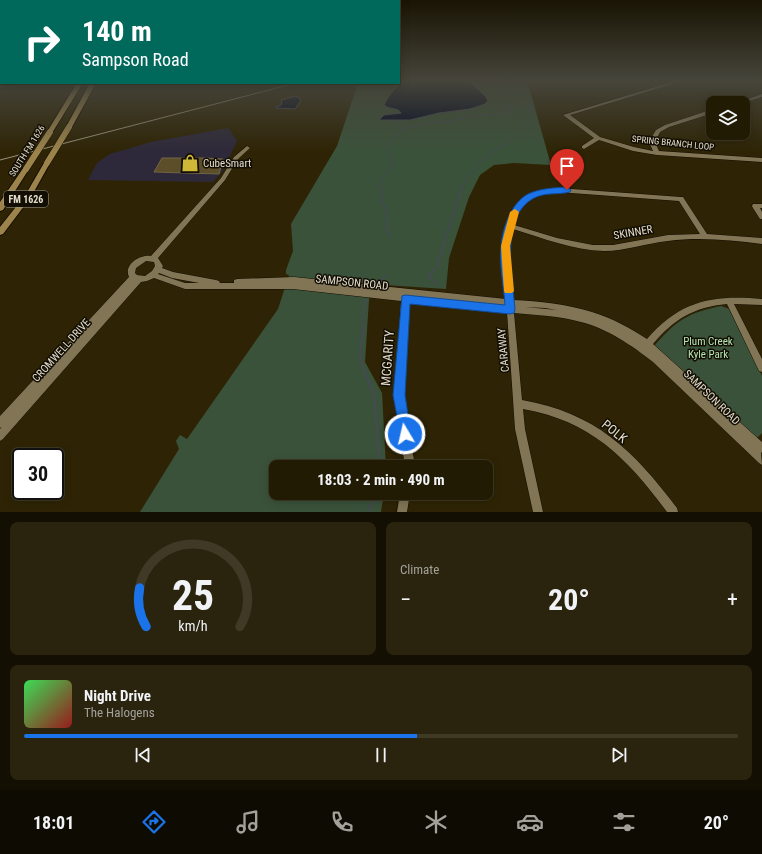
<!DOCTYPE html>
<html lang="en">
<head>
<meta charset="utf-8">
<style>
	:root { --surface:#221b04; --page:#2a240e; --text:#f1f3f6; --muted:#a2a19a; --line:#3f3926; --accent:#1a73e8 }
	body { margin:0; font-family:"Roboto Condensed",sans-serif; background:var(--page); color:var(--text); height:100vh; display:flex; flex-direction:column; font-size:15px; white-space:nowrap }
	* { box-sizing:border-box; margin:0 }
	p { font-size:13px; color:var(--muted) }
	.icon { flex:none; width:22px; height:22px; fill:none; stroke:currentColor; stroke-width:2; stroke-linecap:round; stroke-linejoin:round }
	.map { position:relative; height:512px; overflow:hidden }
	.sheet { display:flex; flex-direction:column; gap:10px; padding:10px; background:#130f02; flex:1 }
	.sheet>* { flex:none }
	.banner { position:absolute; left:0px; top:0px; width:400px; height:84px; box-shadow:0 2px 10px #0003,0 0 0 1px var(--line); background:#00695c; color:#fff; overflow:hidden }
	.fabs { position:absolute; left:706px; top:96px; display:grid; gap:8px }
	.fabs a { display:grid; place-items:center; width:44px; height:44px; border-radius:8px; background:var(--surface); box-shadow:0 2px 10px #0003,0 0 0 1px var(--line); font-size:20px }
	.speed { position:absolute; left:12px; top:448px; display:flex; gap:8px; font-size:20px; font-weight:700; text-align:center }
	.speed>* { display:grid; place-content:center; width:52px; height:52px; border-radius:50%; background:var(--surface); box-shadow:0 2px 10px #0003,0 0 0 1px var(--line); line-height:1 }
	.speed .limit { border:2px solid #111; border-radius:6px; background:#fff; color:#111 }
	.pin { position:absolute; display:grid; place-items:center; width:34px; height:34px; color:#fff; margin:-41px -17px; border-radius:50% 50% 50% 0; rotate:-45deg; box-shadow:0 0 4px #0007 }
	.pin .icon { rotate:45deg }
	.me { position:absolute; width:44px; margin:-22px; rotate:351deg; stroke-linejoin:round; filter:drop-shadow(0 0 3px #0008) }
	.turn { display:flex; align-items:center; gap:14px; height:84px; padding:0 16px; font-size:18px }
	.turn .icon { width:52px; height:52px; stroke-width:2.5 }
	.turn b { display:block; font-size:28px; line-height:34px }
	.big { font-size:30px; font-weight:700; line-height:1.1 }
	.sheet .card { flex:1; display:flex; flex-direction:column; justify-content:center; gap:6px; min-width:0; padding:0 14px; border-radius:8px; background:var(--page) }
	.sheet .dial { align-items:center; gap:0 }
	.dial svg { height:104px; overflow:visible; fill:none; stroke:var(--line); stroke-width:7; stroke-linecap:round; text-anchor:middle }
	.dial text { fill:var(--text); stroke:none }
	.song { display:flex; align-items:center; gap:12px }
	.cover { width:48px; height:48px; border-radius:6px; background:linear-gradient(135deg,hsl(130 70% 55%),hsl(0 70% 35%)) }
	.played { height:4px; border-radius:2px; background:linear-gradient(90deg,var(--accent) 55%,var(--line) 55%) }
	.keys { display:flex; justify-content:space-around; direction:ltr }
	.heat { display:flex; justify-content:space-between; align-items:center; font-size:22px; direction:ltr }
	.sheet .tiles { flex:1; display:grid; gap:10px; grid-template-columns:1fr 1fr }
	.card:last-child { grid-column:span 2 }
	.trip { position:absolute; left:269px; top:460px; width:224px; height:40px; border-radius:8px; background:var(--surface); box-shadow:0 2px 10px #0003,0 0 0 1px var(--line); font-weight:700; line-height:40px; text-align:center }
	.dock { display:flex; height:64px; justify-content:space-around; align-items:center; background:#0e0b02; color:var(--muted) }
	.dock .icon { width:28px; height:28px }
	.dock .on { color:var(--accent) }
	.dock b { font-size:18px; color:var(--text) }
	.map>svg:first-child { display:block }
	.commercial { fill:#2e293a }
	.green { fill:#3b523a }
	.water { fill:#020a24; stroke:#464956 }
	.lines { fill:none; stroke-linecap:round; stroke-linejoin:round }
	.stream-far2 { stroke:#464956; stroke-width:1 }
	.stream-far1 { stroke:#464956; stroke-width:1.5 }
	.stream { stroke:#464956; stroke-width:2 }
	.building { fill:#5c4e29; stroke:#716545 }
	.minor-casing { stroke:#150d00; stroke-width:1 }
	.major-casing { stroke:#150d00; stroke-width:2 }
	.minor { fill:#817555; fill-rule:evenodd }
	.major { fill:#9b834b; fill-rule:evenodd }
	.rail { stroke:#989079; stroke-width:1 }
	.major-bridge-casing { stroke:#150d00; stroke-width:7; stroke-linecap:butt }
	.major-bridge { stroke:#9b834b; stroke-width:6 }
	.route { fill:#1a73e8; stroke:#114b97 }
	.slow { fill:#f59e0b }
	.labels { text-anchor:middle; stroke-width:3; stroke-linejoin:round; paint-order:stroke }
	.far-street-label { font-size:9px; fill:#e4ddcc; stroke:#120e03 }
	.shield { fill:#120e03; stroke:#a59f90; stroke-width:1 }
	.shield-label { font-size:10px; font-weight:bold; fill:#e4ddcc }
	.poi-label { font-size:11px; fill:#e4ddcc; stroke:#120e03; text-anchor:start }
	.street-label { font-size:11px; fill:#e4ddcc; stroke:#120e03 }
	.park-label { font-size:11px; fill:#b5e6b2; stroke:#120e03 }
	.near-street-label { font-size:13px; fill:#e4ddcc; stroke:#120e03 }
</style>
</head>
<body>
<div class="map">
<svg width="762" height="512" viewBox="0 0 762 512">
	<rect width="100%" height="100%" fill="#2e2405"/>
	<path class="commercial" d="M228,128L237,141L222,172L213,182L88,180L97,163L110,154L151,142Z"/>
	<path class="green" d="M399,80H527L551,165L514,163L494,165L480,175L469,197L449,258L446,289L370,284L365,362L382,393L386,467H276V493H384L381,512H140L179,449L176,441L180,435L187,439L278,309L289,275L286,274V270L293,251L291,224L337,146L358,83H399Z
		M721,306L729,309L762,376V433L758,437H754L655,348V345C677,320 688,313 721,306Z"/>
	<path class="water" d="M406,80H468L486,97L488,101L485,104L470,109L439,113L410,120H379L384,115L401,113C398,107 389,110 384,105C389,94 396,87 406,80Z
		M295,96L298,97L301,100L295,109L276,108V107L281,105L282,100Z"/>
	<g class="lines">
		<path class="stream-far2" d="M398,121V124L402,129
			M380,188L379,185L386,173L390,170L391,157L387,145L395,139L402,129L434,122H448L467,117L498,114L509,110C511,94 495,86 483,80
			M462,188C465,178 474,167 482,160C496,148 530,132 529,111C528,99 521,90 516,80"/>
		<path class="stream-far1" d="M380,187L382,192L381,199L387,212V230L390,238
			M437,284L428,276L436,268L462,187
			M378,285L386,276
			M364,328L362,322L366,299"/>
		<path class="stream" d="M363,327L360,354L362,365L374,395L380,467
			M368,512L377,493"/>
	</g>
	<path class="building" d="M162,158H205L223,159L219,174L154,172Z"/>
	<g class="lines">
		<g class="minor-casing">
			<path id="minor" d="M557,80H565L563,81Z
				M678,80H686L570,115L600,137L634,147L653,151L649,142L656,130L665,125L713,109V113L669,127L660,132L655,142L659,151L762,158V162L657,155L633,151L599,140L584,149L582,148V146L594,138L563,115Z
				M762,94V97L743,103H737Z
				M247,146L250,148L238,159L225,180L158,258L163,266L162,268L173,272L216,280L219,281L220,283H234V280L237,279L294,277L506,299L502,246L510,214L521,199L530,194L544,190L558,188L681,197H683L707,234L762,238V244C730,240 699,237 668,241C647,243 626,251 604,251C573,250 542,238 513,229L508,246L513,300C540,301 566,304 592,312C612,318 630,328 647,339C681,300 713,295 762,299V305L734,304L762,359V372L759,371L727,304C694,307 674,319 653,344L762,442V453L761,452L762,465L759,463L653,362C633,346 606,328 581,322C559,316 537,315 514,313L522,400C596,413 633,450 677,508L678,512H667C627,458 591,421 523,409L525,429L543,512H533L515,429L507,312L408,301L403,395L414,460L413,467H403L404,460L395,395L401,301L293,289H185L154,278L147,281L141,282L3,439L0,441V429L2,427L0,428V416L129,277C123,264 141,254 151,256L221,178L234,157ZM558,192L679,201L700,234L668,235L613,245H593L557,238L514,225C520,200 535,195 558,192ZM146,261L154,262L155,266L152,271L145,276L137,275L135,273L136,268ZM159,273L172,278L199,283H185L158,274ZM525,307L545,308L557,310Z
				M753,204H762V208H760L762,212V219H760L753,208L752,206Z
				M400,493H410L407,512H397Z"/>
		</g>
		<g class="major-casing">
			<path id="major" d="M77,83H83L52,133H48L47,132Z
				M90,83H96L72,127L69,129L67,128L66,127Z
				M47,161L50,163L31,197L3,234L0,235V227L26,194L44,163Z
				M24,167H26L29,169L3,210L0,211V202Z"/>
		</g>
		<use href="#minor" class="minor"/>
		<use href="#major" class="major"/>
		<path class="rail" d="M0,160L296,83"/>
		<g class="major-bridge-casing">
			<path id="major-bridge" d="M47,163L69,127
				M26,169L50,132"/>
		</g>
		<use href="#major-bridge" class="major-bridge"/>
	</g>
	<linearGradient id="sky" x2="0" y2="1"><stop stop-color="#191403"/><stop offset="0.53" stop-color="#46453b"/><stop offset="1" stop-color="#46453b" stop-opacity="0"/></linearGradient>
	<rect width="762" height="152" fill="url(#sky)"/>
	<path class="route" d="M567,187L571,190L570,192C558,195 546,192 534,198C499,216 513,279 515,310L514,313L510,314L410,304L405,395L411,434L410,438L405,440L401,438L393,395L402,296L405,295L505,305C504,288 499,264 501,247C502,229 511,203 528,194C541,188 554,188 567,187Z"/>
	<path class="slow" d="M515,209L519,212L510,246L514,291L512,293H505L504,291L501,246L510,212Z"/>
	<defs>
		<g id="shop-bare" transform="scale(1.38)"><path d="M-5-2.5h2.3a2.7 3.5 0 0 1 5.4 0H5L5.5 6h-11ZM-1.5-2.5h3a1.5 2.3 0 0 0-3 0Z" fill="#cfb837" stroke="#120e03" stroke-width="2.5" paint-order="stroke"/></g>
	</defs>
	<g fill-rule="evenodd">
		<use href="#shop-bare" x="190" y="163"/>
	</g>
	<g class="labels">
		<g class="far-street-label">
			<text transform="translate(673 143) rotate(6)" y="3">SPRING BRANCH LOOP</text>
			<text transform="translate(27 151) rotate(-58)" y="3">SOUTH FM 1626</text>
		</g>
		<rect class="shield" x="4" y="191" width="44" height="16" rx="3"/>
		<g class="shield-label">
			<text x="26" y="203">FM 1626</text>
		</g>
		<g class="poi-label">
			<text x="203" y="167">CubeSmart</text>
		</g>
		<g class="street-label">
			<text transform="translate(633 232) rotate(-10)" y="4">SKINNER</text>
			<text transform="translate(352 282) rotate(6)" y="4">SAMPSON ROAD</text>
			<text transform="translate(61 350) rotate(-48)" y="4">CROMWELL DRIVE</text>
			<text transform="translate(503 350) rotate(-95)" y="4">CARAWAY</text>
			<text transform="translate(712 397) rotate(44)" y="4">SAMPSON ROAD</text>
		</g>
		<g class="park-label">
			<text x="708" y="345">Plum Creek<tspan x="708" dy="13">Kyle Park</tspan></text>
		</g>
		<g class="near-street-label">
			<text transform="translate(387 358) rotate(-86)" y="5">MCGARITY</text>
			<text transform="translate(615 431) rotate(39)" y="5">POLK</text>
		</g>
	</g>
</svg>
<div class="fabs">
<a><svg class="icon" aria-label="layers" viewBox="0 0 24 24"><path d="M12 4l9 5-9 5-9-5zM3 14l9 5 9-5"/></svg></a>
</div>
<div class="speed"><div class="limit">30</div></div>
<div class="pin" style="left:567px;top:190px;background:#d93025"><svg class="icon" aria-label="arrive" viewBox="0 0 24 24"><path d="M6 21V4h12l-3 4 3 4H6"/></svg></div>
<svg class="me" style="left:405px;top:434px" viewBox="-20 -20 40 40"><circle r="17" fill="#1a73e8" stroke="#fff" stroke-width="3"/><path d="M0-11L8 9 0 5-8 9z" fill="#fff"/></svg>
<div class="trip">18:03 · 2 min · 490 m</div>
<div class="banner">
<div class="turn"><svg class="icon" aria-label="right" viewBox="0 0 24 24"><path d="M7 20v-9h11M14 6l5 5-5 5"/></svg><div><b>140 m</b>Sampson Road</div></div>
</div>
</div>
<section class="sheet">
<div class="tiles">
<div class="card dial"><svg viewBox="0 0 100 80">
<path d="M14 69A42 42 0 1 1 86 69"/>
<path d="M14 69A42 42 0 0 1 9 39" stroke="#1a73e8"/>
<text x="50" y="56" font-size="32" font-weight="700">25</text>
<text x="50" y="72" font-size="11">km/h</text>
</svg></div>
<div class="card"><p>Climate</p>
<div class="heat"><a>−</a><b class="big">20°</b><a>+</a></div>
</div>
<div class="card">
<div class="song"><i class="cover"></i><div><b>Night Drive</b><p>The Halogens</p></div></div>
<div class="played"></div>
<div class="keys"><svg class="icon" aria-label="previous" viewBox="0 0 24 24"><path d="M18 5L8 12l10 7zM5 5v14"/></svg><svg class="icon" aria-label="pause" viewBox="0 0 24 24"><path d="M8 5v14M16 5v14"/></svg><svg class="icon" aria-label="next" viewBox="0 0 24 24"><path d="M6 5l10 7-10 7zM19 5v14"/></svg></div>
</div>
</div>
</section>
<nav class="dock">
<b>18:01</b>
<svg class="icon on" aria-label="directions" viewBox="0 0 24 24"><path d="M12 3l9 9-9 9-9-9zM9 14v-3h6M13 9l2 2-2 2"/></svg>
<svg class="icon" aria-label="music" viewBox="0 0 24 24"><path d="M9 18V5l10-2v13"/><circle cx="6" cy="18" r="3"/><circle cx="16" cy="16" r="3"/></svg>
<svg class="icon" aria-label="phone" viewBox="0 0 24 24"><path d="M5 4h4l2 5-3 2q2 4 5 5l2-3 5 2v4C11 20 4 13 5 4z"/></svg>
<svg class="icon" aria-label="climate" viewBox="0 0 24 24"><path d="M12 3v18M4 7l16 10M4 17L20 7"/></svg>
<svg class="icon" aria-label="car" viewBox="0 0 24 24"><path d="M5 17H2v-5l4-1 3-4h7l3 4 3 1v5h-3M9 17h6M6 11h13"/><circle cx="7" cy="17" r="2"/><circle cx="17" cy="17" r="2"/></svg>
<svg class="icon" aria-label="filters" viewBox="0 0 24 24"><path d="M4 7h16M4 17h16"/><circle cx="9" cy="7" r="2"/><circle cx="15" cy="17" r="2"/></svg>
<b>20°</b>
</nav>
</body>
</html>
